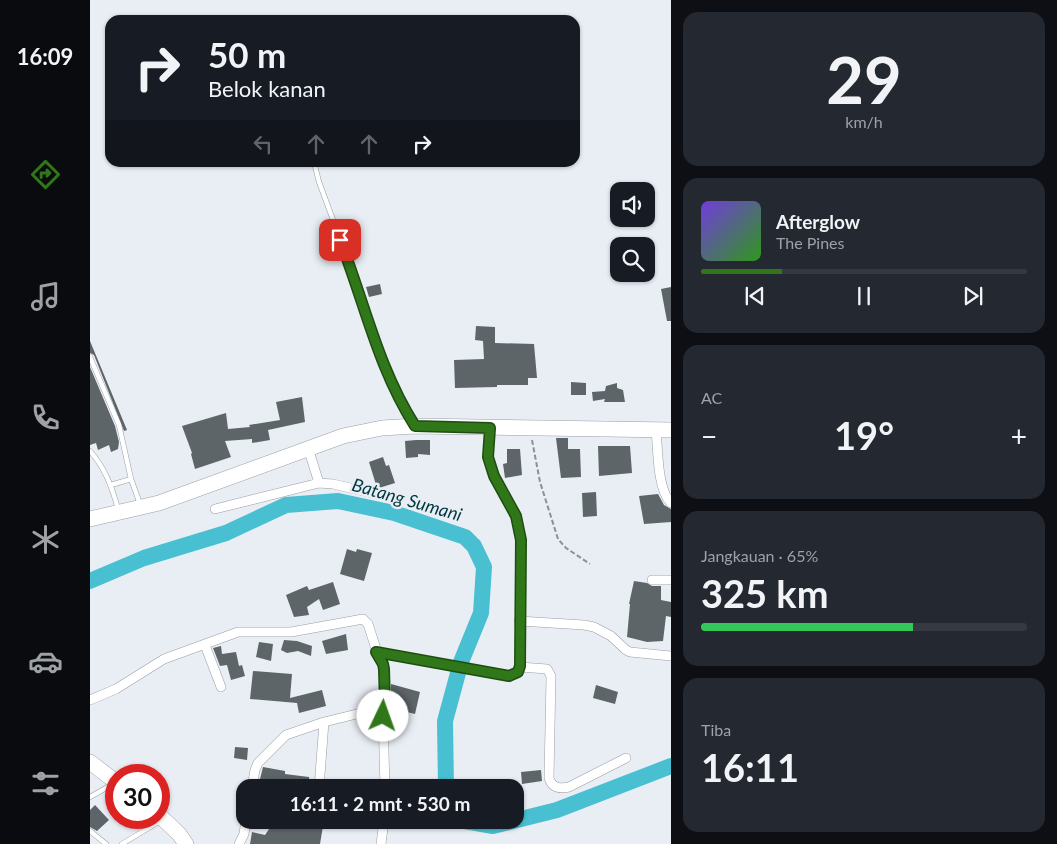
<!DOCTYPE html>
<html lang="id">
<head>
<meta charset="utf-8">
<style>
	:root { --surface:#171b24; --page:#242831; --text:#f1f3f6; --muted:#9ea1a6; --line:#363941; --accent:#30771a }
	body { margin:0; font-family:Lato,sans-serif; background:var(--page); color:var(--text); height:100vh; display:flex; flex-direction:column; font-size:19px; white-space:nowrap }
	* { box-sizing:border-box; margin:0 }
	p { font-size:16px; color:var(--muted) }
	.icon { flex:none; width:28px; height:28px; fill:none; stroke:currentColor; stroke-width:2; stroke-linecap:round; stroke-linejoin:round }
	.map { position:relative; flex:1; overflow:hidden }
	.side { display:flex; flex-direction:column; gap:12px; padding:12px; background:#0d0f14; width:386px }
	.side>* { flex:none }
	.hud { position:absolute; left:15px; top:15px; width:475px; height:152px; border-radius:15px; box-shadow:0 1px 4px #0004; background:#171b24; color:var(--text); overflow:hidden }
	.tools { position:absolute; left:520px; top:182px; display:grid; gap:10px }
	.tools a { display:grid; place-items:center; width:45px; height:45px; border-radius:10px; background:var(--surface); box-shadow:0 1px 4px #0004; font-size:25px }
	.speed { position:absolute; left:15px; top:764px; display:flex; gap:10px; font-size:25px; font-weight:700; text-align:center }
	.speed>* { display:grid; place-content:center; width:65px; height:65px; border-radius:50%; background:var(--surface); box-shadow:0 1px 4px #0004; line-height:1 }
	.speed .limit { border:8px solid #d22; background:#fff; color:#111 }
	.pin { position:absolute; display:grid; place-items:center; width:42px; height:42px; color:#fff; margin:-21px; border-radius:10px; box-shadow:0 2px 8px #0006 }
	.me { position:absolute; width:55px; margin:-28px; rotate:3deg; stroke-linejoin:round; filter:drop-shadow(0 0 4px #0008) }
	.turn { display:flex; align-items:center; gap:18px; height:105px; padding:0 20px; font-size:22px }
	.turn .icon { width:65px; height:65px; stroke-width:2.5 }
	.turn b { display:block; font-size:35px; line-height:42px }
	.lanes { display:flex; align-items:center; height:48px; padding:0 20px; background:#0003; justify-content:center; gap:25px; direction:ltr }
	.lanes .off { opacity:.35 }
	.big { font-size:38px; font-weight:700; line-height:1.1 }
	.side .widget { flex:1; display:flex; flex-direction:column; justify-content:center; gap:8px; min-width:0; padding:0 18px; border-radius:15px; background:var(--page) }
	.side .dial { align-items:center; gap:0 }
	.dial b { font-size:65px; line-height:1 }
	.song { display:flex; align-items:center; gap:15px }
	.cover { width:60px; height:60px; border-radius:8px; background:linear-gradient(135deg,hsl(260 70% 55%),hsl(110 70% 35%)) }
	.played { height:5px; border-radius:2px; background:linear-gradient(90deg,var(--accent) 25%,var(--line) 25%) }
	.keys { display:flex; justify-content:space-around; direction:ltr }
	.heat { display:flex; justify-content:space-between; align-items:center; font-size:28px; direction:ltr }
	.charge { height:8px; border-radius:4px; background:linear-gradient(90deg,#34c759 65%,var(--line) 0) }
	.trip { position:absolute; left:146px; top:779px; width:288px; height:50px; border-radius:15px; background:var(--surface); box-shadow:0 1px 4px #0004; font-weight:700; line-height:50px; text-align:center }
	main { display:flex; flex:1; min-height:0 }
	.tab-bar { display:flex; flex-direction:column; width:90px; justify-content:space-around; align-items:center; background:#090b0e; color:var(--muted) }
	.tab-bar .icon { width:35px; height:35px }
	.tab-bar .selected { color:var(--accent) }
	.tab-bar b { font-size:22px; color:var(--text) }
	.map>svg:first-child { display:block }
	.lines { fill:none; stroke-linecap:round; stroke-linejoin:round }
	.river { stroke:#48c0d1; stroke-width:16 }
	.building { fill:#5e6569 }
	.lane-casing { stroke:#999ea4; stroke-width:5.5 }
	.street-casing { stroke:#999ea4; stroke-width:10 }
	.highway-casing { stroke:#999ea4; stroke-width:16 }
	.path { stroke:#8c8f95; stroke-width:2; stroke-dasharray:5 2.5; stroke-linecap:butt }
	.lane { stroke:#fff; stroke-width:4.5 }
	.street { stroke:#fff; stroke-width:9 }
	.highway { stroke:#fff; stroke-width:15 }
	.route-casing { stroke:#1f4d11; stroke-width:12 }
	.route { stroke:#30771a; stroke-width:9 }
	.labels { text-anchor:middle; stroke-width:5; stroke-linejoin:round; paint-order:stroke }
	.water-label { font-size:18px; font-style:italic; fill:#003840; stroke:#e9eef5 }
</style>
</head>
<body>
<main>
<nav class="tab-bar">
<b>16:09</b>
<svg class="icon selected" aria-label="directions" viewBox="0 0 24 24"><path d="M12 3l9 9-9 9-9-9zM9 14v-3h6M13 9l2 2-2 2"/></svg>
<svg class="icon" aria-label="music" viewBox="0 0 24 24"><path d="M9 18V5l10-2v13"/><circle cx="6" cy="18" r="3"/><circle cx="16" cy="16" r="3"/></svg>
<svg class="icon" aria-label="phone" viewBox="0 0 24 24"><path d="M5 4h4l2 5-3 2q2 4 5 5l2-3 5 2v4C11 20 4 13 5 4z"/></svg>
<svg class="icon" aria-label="climate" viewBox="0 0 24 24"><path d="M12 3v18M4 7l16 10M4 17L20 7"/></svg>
<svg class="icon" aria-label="car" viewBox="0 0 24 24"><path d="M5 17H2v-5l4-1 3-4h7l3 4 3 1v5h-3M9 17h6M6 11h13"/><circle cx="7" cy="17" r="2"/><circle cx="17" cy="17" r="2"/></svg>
<svg class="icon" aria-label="filters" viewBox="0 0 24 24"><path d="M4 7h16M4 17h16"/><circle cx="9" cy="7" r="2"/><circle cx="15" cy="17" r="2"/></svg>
</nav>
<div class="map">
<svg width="581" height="844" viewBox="0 0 581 844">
	<rect width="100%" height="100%" fill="#e9eef5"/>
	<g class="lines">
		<path class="river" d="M0,581L54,558L136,533L196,505L248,501L304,513L375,537L384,546L394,567L391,613L371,662L355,721L356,788
			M369,820L403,826L467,810L581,766"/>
	</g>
	<path class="building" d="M290,284L292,294L279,297L276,287Z
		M581,287V321H577L571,289Z
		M386,326L405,327V343L444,344L447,378H438V385H407V387L365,388L364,360L394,359L393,341L385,340Z
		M0,341L37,430L34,431L4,355L0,353Z
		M0,367L25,426L29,442L28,449L21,452L19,445L8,450L6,443L0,445Z
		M481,382L496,383V395H481Z
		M527,383V388L533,390L535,402H514L515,399L503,401L502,392L515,391L516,386Z
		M212,397L215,422L178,430L180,440L162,443V439L135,441L141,457L105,469L101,454L102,453L92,426L136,413L138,429L160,427L159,425L190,420L186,402Z
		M466,438H478V449H490L491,477L471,478Z
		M326,440H340V455L328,454V457L316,458L315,441Z
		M508,446H540L542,473L509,476Z
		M417,449H430L432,475L415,478L413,464L417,463Z
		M293,457L296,466L299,465L305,483L289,488H287L279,462Z
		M506,492L507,516L493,517L492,493Z
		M568,494L574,505L581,509V522L554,524L549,496Z
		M257,549L266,552L267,549L282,553L274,581L250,574Z
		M544,581L557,583L562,586H571V600L581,602V617L576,616L573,641L557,642L537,637L540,604H539Z
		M243,582L250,604L233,610L229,599L217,607L219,615L204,617L196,595L217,586L219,590Z
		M256,634L258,650L236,654L232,641Z
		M194,640L207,641L222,646L221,656L208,651L197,653L191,650Z
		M169,642L183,644L181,661L166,657Z
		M131,646L132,654L146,652L149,666L152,665L155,676L141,680L137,665L130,666L123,648Z
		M163,671L202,674L200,698L232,690L236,706L209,713L207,703L160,699Z
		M301,684L330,692L325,714L305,709L306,697L301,696Z
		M506,685L528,692L525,704L503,698Z
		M145,747L158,748L157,760L144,758Z
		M173,767L195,771V774L219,777L220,787L171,788L173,779H170Z
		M451,770L452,781L432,784L431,772Z
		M5,805L19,820L7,831L0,827V810Z
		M185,820H234L230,844H160L162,832L175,835Z"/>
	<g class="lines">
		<g class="lane-casing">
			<path id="lane" d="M224,162L229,182L268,287L286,346L309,400L323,423
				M0,357L29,425L41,479L50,504
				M0,451C15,468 22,487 28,509
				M21,485L41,479
				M0,797L23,784
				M0,831L16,844
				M32,844L70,821"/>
		</g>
		<g class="street-casing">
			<path id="street" d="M566,429C568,449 567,489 581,503
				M218,448L229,483
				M125,509L229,483L243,484L303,498
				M562,580H581
				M429,621L494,625L504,627L521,636L536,650L540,652L581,656
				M115,645L131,687
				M287,652L419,676L428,672L430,667L431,540L426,516L404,476L398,457L400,428
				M430,667L457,669L461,676L459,778C462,788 470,789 479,787L536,758
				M0,700L26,689L74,659L148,632H201L273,619L278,624L287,652L293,664L294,669L295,704L293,716L295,788
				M162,788L165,770L168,763L196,735L234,722L279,711L293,710
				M229,788L234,722
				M149,844L154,834L156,820
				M291,844L294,820"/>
		</g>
		<g class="highway-casing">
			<path id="highway" d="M0,519L69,503L253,436L292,428L325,426L581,430
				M0,762L26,782
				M69,815L89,834L96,844"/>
		</g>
		<path class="path" d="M442,440L450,482L468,539L476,548L500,564"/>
		<use href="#lane" class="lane"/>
		<use href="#street" class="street"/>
		<use href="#highway" class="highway"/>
	</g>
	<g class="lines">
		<g class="route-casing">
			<path id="route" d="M250,240C275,304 288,368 325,426L400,428L398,457L404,476L426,516L431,540L430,666L428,672L419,676L286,652L293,664L294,669L295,704L293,716"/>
		</g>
		<use href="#route" class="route"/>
	</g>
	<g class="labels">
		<g class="water-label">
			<text transform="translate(317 500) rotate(16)" y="6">Batang Sumani</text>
		</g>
	</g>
</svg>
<div class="tools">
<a><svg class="icon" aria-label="sound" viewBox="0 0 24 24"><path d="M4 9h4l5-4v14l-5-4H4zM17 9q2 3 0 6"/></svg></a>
<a><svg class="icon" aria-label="search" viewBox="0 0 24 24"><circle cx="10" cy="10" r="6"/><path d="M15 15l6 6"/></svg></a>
</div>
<div class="speed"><div class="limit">30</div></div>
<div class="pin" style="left:250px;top:240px;background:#d93025"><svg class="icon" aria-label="arrive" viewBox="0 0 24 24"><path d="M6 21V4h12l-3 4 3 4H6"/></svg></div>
<svg class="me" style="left:293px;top:716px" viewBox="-20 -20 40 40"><circle r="19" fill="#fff"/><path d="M0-13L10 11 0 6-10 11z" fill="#30771a"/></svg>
<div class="trip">16:11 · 2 mnt · 530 m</div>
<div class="hud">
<div class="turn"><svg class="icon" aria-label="right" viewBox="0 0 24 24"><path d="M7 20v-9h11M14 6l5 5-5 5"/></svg><div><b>50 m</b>Belok kanan</div></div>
<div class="lanes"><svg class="icon off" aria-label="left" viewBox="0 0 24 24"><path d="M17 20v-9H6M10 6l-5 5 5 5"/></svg><svg class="icon off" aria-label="ahead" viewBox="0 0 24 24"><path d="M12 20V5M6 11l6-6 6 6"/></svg><svg class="icon off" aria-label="ahead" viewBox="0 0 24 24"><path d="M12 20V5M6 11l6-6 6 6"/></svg><svg class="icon" aria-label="right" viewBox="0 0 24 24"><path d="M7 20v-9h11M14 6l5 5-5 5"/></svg></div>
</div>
</div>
<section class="side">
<div class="widget dial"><b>29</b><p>km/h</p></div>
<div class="widget">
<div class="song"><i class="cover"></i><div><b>Afterglow</b><p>The Pines</p></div></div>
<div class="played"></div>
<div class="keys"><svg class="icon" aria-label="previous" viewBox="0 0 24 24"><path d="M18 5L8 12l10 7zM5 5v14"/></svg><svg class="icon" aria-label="pause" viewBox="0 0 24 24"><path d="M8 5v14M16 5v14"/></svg><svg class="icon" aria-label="next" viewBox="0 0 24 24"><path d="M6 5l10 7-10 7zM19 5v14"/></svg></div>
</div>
<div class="widget"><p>AC</p>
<div class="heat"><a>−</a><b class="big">19°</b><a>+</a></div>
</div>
<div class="widget"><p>Jangkauan · 65%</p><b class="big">325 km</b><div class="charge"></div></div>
<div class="widget"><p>Tiba</p><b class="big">16:11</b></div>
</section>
</main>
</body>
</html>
